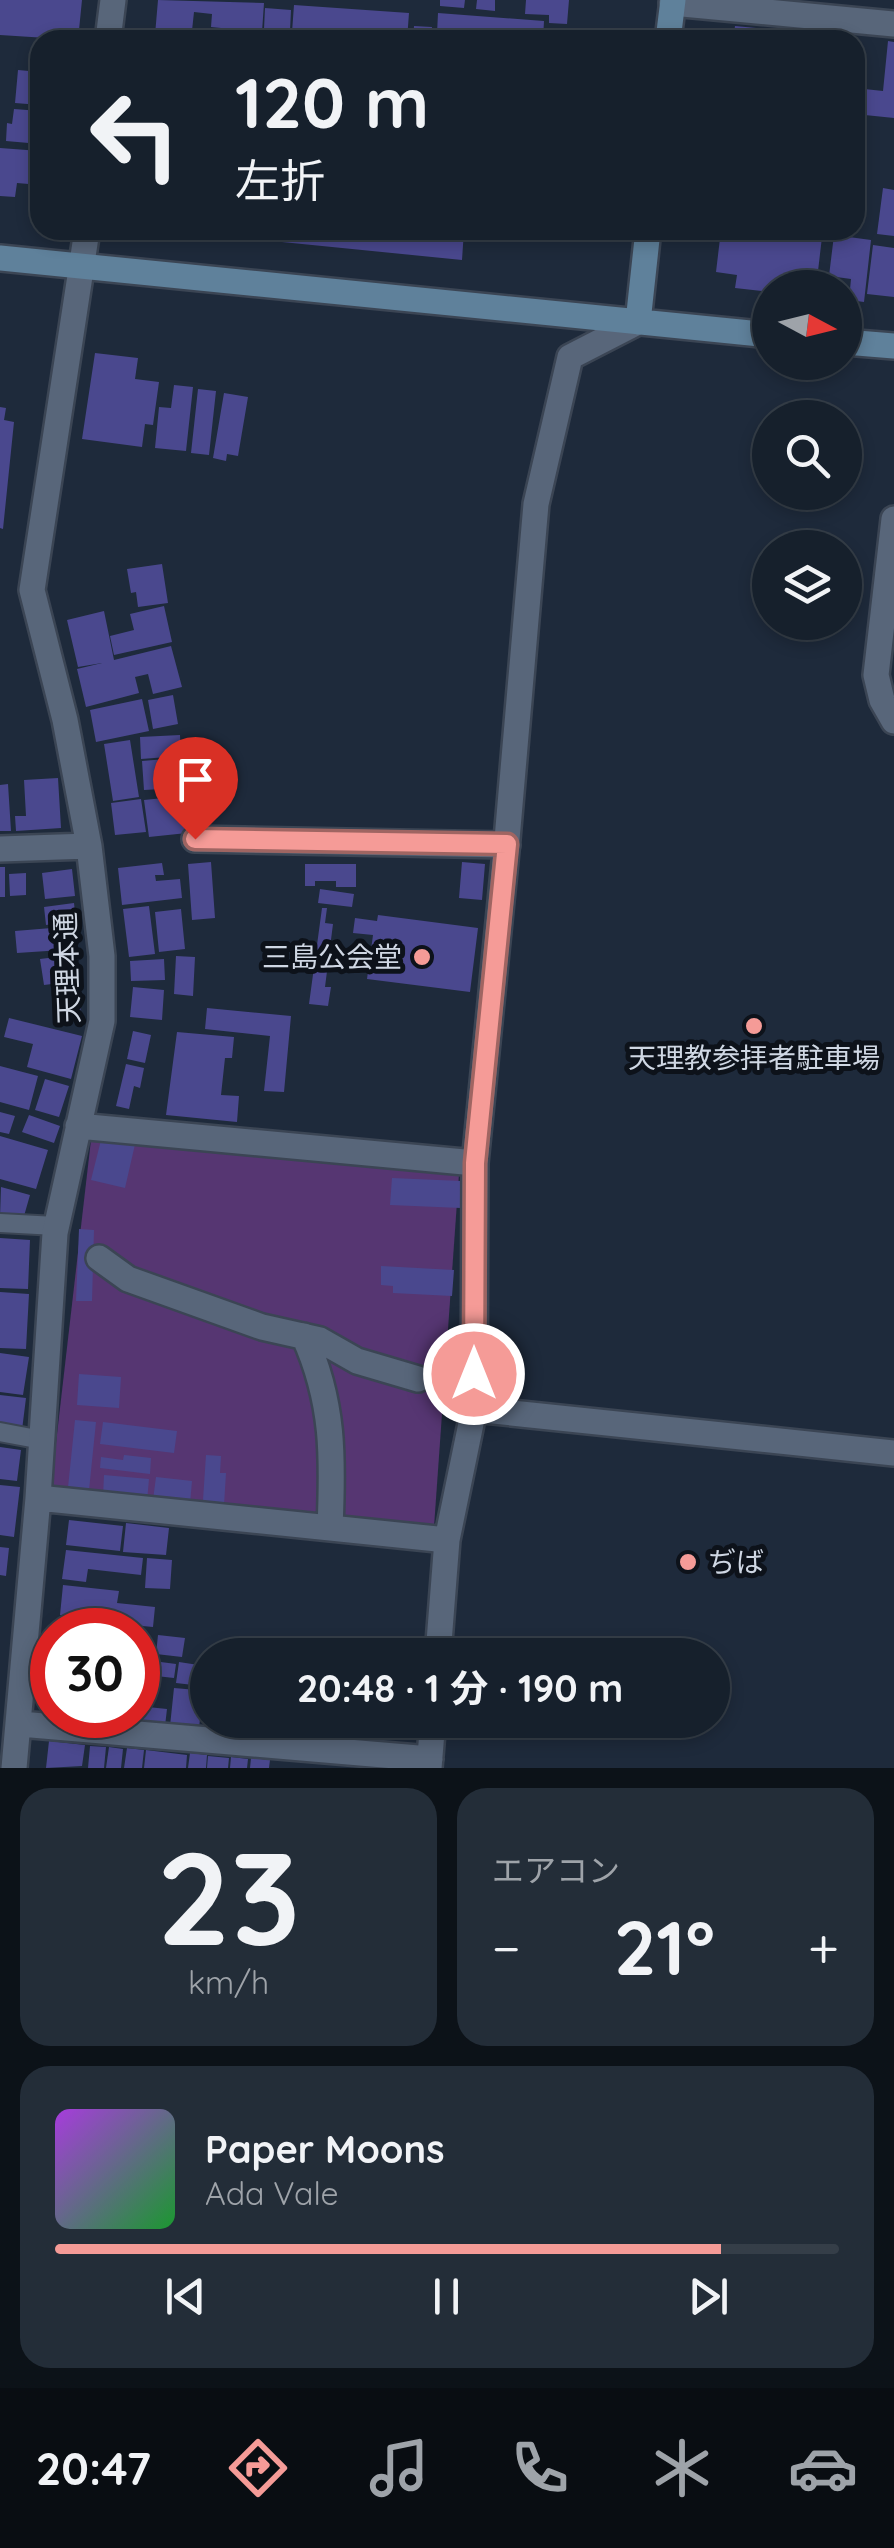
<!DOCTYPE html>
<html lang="ja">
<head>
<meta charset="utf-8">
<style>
	:root { --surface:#16202c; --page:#232d38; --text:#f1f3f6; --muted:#9ea3a9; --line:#353e48; --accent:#f59b97 }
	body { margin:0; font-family:Quicksand,"Noto Sans JP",sans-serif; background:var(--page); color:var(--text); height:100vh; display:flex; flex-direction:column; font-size:38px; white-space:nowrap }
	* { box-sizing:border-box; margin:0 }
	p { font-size:32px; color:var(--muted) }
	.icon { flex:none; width:55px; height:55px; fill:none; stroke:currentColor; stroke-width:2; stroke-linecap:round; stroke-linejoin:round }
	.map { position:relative; height:1768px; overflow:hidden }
	.details { display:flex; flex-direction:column; gap:20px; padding:20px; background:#0c1218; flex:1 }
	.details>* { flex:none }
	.guide { position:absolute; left:30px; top:30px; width:835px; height:210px; border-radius:30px; box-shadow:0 5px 15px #0003,0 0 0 2px var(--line); background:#16202c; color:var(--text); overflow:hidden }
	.needle { width:65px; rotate:97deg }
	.controls { position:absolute; left:752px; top:270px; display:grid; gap:20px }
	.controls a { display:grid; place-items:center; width:110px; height:110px; border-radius:50%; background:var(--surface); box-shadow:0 5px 15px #0003,0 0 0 2px var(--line); font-size:50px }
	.speed { position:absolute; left:30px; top:1608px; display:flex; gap:20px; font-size:50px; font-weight:700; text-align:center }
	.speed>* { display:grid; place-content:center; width:130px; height:130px; border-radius:50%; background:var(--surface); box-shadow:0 5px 15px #0003,0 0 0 2px var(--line); line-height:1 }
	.speed .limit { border:15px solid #d22; background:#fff; color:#111 }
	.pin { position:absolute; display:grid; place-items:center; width:85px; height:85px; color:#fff; margin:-102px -42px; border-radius:50% 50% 50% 0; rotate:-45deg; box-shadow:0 0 10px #0007 }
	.pin .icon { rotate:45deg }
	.me { position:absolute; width:110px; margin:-55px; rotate:0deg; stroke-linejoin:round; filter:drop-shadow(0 0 8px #0008) }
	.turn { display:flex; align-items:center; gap:35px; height:210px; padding:0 40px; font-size:45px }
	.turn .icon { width:130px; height:130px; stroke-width:2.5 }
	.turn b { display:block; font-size:70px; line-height:85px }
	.big { font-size:75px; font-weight:700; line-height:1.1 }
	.details .tile { flex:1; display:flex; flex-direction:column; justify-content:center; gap:15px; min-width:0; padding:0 35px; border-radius:30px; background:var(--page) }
	.details .dial { align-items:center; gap:0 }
	.dial b { font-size:130px; line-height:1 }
	.song { display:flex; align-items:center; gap:30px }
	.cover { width:120px; height:120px; border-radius:15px; background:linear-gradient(135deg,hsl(280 70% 55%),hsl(130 70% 35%)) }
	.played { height:10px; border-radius:5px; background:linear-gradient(90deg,var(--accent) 85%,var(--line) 85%) }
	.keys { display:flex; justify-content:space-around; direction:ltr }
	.heat { display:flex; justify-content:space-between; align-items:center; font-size:55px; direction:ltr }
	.details .tiles { flex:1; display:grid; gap:20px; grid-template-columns:1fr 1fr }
	.tile:last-child { grid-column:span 2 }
	.trip { position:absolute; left:190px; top:1638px; width:540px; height:100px; border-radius:50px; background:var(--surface); box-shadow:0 5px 15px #0003,0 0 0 2px var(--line); font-weight:700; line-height:100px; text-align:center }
	.tabs { display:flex; height:160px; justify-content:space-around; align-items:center; background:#090d12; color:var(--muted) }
	.tabs .icon { width:70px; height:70px }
	.tabs .on { color:var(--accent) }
	.tabs b { font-size:45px; color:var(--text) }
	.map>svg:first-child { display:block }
	.green { fill:#563672 }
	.building { fill:#4a488e }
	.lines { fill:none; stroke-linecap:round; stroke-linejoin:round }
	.lane-casing { stroke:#3b4554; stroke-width:22 }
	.street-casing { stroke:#3b4554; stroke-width:30 }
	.secondary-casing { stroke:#3b4554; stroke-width:30 }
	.lane { stroke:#58667a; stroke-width:18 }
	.street { stroke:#58667a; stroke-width:25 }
	.secondary { stroke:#5f819b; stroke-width:25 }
	.route-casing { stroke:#9f6562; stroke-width:25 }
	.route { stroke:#f59b97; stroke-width:18 }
	.poi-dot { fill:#f59b97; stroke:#0d121a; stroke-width:4 }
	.labels { text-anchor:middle; stroke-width:10; stroke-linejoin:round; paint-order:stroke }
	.poi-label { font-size:28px; fill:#cfd7e3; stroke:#0d121a; text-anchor:end }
	.street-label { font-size:28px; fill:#cfd7e3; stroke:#0d121a }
</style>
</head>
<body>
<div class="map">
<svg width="894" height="1768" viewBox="0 0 894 1768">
	<rect width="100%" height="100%" fill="#1e2a3b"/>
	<path class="green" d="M91,1140L459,1174L434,1527L51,1486Z"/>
	<path class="building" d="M0,0H82L78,40L0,35Z
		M158,0L264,3L262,32L211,27L212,14L194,12L191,40H143V33L155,35Z
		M440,0H465L464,8L440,6Z
		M477,0H495V11L476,9Z
		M526,0H569L567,24L549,23V15L525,14Z
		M294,5L409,13L407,40H319L320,34L292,32Z
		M265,8L291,10L290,31L264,29Z
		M438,13L544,21L543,40L437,34Z
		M414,26L432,27L431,40H413Z
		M735,26L790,31L789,40H733Z
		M888,41L894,42V118L855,114V88L883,91Z
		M18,70L40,72V105L15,103Z
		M14,109L40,111V144L6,141L7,123L12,124Z
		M0,148L40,151V185L17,183L15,197L0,196Z
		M883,188L894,190V236L877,234Z
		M273,230H464L462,260L272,241Z
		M721,230H766L822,237L816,288H770V292L735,288L737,275L716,272Z
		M834,235L871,240L864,302L849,300L851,279L829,276Z
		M873,245L894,248V297L867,294Z
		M95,353L138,358L135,379L159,382L153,425L145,424L142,447L82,439Z
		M174,385L193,387L186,451L155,448L159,407L171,408Z
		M198,389L216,391L209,455L191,453Z
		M224,393L248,397L238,456L227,454L226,461L213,458Z
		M0,407L6,408L4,420L14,422L3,529L0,528Z
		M162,564L168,603L138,607L136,592L131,593L127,569Z
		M164,606L172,642L114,655L110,636L134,630L130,614Z
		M104,611L114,660L171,646L182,687L153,694L148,674L135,677L139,693L86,707L77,669L102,663L78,667L67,620Z
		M173,695L178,724L153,729L148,700Z
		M142,699L149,731L96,742L90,710Z
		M180,735L181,756L141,759L140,737Z
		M130,740L139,797L113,801L104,744Z
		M178,758L180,788L144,790L142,761Z
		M58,778L61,828L16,831L15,816H26L24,780Z
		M8,784L11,831H0V785Z
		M183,796L187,833L149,837L144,800Z
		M141,799L146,832L115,835L111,803Z
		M211,862L215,918L192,920L188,864Z
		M462,862L485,864L482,900L459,898Z
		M162,863L164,875H155L156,881L180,879L182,898L122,905L118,868Z
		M305,864H356V887H336V881H315V886H305Z
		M0,867H5V897H0Z
		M72,869L75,896L45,899L42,873Z
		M26,873V895L10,896L9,874Z
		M320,889L354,894L352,907L318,903Z
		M74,903L76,921L46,925L44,907Z
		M149,906L155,954L129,957L123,909Z
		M322,908H327L325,923L333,924L325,987H331L328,1006L309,1004Z
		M181,909L185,949L159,952L155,912Z
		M378,915L478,928L470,992L367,979L373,935L353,933L355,918L377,921Z
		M76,926L77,949L17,953L15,931Z
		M72,955L76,981L44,985L40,959Z
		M176,956L195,957L193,996L174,994Z
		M164,959L165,980L131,981L130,961Z
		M133,987L164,990L162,1020L130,1017Z
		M77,988L81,1012L55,1015L52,991Z
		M207,1008L291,1016L284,1092L264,1091L270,1036L205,1029Z
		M9,1018L82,1036L71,1079L27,1067L33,1044L4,1037Z
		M133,1031L151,1035L145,1063L127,1059Z
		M177,1032L234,1037L232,1058H225L221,1095L239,1096L237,1122L166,1115Z
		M126,1064L144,1068L140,1088L134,1086L129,1109L116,1106Z
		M0,1066L38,1076L29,1110L0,1102Z
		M45,1079L69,1086L59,1117L35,1110Z
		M0,1112L15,1116L9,1134L0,1132Z
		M29,1115L60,1126L54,1143L22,1132Z
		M103,1132L136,1140L125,1188L91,1180Z
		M0,1136L48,1150L36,1189L0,1179Z
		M392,1178L461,1181V1208L390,1205Z
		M1,1187L30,1195L22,1223L0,1217Z
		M79,1229L94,1230L92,1301H76Z
		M0,1238L30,1240L28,1289L0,1288Z
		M381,1266L454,1270L452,1296L393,1293V1286L381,1285Z
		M0,1292L29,1294L26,1349L0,1348Z
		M0,1353L29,1357L23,1395L0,1392Z
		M79,1374L121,1377L119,1408L77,1405Z
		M0,1395L26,1398L22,1430L0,1427Z
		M75,1420L96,1422L88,1500L67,1497Z
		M103,1422L177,1431L174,1453L100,1444Z
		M0,1447L21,1450L17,1481L0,1479Z
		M124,1455L151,1458L150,1474L100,1468L101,1457L123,1460Z
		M206,1455L221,1456L220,1473H226L224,1505L204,1503L203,1500Z
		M104,1475L149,1479L147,1501L103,1497Z
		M156,1477L192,1481L190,1504L153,1500Z
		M0,1485L20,1487L14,1537L0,1535Z
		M69,1520L123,1526L120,1551L66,1545Z
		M126,1523L169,1528L166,1555L123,1552Z
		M0,1547L9,1548L6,1576L0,1575Z
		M66,1550L143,1558L141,1575L88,1569L86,1582L62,1579Z
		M147,1558L172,1560L170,1589L145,1588Z
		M63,1585L119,1591L117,1603L155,1607L153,1627L79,1620L80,1617L60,1615Z
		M59,1622L97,1626V1630H58Z
		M158,1635L185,1638L182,1657L156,1654Z
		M138,1659L176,1664L174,1678L138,1674Z
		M179,1662L205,1666L202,1686L176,1683Z
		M174,1688L197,1690L196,1697L202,1698L199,1729L170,1726Z
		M138,1706L167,1709L165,1726L133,1722Z
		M49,1741L85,1745L82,1766L46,1768Z
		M90,1746L106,1747L104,1768H88Z
		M109,1747L123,1749L121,1768H106Z
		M127,1748L144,1750L142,1768H124Z
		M146,1750L187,1755L186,1768H144Z
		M190,1753L207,1755L206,1768H188Z
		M208,1756L229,1758L228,1768H207Z
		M231,1757L248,1759L247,1768H230Z
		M251,1758L270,1760L269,1768H250Z"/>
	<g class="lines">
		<g class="lane-casing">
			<path id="lane" d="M0,1223L56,1226
				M0,1432L42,1440"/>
		</g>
		<g class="street-casing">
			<path id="street" d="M672,3L894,24
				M108,40L113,0
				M638,322L570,357L536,504L506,851L475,1163L474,1409L894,1453
				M894,519L876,675L882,700L894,721
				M195,839L507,845
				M0,849L89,846
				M78,1126L475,1163
				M99,1258L128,1279L262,1327L320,1340L357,1361L418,1379
				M304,1336C334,1402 333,1458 330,1528
				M38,1498L447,1540
				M438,1655L447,1540L474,1409
				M20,1724L430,1759
				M14,1768L38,1498L55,1233L102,1021V956L89,846L65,720L32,590L87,230
				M429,1768L433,1720"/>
		</g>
		<g class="secondary-casing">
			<path id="secondary" d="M668,40L673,0
				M0,258L770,335
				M638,322L648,230
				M845,342L894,346"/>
		</g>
		<use href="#lane" class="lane"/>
		<use href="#street" class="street"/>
		<use href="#secondary" class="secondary"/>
	</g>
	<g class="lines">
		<g class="route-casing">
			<path id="route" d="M195,839L507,844L475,1163L474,1374"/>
		</g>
		<use href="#route" class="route"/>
	</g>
	<g class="poi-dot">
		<circle cx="422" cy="957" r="10"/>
		<circle cx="754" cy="1026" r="10"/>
		<circle cx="688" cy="1562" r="10"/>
	</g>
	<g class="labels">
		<g class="poi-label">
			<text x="402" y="967">三島公会堂</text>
			<text x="754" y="1068" text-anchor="middle">天理教参拝者駐車場</text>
			<text x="708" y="1572" text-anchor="start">ぢば</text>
		</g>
		<g class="street-label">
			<text transform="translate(67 968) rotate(-92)" y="10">天理本通</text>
		</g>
	</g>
</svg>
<div class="controls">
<a><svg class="needle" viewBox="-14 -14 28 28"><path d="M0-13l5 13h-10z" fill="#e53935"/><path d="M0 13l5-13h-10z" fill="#9ea3a9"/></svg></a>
<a><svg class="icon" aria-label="search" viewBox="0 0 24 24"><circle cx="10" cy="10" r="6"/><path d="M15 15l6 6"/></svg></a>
<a><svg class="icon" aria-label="layers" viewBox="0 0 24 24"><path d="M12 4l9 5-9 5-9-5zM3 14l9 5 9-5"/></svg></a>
</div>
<div class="speed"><div class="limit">30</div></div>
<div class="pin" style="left:195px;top:839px;background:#d93025"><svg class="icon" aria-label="arrive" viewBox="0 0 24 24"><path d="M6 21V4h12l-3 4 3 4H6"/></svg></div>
<svg class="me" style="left:474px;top:1374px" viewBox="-20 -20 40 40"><circle r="17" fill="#f59b97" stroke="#fff" stroke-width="3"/><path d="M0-11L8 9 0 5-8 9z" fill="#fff"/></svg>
<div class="trip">20:48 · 1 分 · 190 m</div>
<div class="guide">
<div class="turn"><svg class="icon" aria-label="left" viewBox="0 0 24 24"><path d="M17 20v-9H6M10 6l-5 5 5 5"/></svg><div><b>120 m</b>左折</div></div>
</div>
</div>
<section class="details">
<div class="tiles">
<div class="tile dial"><b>23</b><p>km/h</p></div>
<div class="tile"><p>エアコン</p>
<div class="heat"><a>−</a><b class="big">21°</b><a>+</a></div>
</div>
<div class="tile">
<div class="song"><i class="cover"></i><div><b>Paper Moons</b><p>Ada Vale</p></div></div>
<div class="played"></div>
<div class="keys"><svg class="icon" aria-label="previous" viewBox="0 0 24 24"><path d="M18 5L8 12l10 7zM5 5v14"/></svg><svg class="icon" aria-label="pause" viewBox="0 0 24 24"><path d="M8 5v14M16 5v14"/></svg><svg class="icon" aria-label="next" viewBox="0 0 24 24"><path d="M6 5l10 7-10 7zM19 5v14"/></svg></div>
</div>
</div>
</section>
<nav class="tabs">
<b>20:47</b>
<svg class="icon on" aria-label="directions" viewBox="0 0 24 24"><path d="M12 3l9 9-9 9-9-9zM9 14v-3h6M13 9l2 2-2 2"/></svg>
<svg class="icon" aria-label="music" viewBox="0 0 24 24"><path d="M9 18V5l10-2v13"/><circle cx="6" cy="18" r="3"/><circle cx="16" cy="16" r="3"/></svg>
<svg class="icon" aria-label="phone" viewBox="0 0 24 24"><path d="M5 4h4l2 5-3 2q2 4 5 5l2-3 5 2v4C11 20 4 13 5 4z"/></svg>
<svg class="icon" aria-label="climate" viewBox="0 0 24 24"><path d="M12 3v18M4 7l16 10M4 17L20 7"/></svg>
<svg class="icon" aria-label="car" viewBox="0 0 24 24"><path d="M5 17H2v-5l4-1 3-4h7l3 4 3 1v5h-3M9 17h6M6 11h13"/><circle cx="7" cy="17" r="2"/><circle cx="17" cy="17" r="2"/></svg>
</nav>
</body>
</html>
